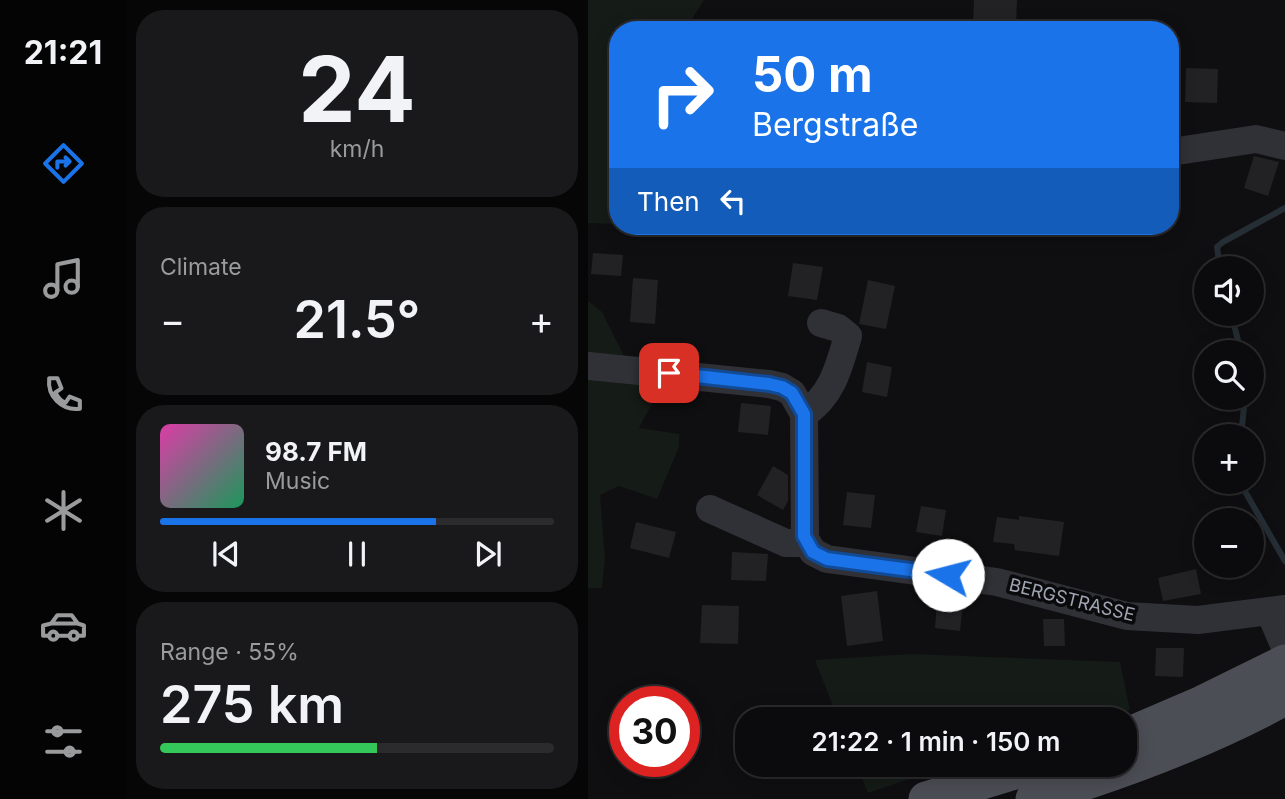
<!DOCTYPE html>
<html lang="en">
<head>
<meta charset="utf-8">
<style>
	:root { --surface:#0b0b0d; --page:#19191b; --text:#f1f3f6; --muted:#9a9b9d; --line:#2b2b2e; --accent:#1a73e8 }
	body { margin:0; font-family:Inter,sans-serif; background:var(--page); color:var(--text); height:100vh; display:flex; flex-direction:column; font-size:26px; white-space:nowrap }
	* { box-sizing:border-box; margin:0 }
	p { font-size:23px; color:var(--muted) }
	.icon { flex:none; width:38px; height:38px; fill:none; stroke:currentColor; stroke-width:2; stroke-linecap:round; stroke-linejoin:round }
	.map { position:relative; flex:1; overflow:hidden }
	.sheet { display:flex; flex-direction:column; gap:10px; padding:10px; background:#060607; width:462px }
	.sheet>* { flex:none }
	.hud { position:absolute; left:21px; top:21px; width:570px; height:214px; border-radius:28px; box-shadow:0 4px 18px #0003,0 0 0 2px var(--line); background:#1a73e8; color:#fff; overflow:hidden }
	.fabs { position:absolute; left:606px; top:256px; display:grid; gap:14px }
	.fabs a { display:grid; place-items:center; width:70px; height:70px; border-radius:50%; background:var(--surface); box-shadow:0 4px 18px #0003,0 0 0 2px var(--line); font-size:35px }
	.speed { position:absolute; left:21px; top:686px; display:flex; gap:14px; font-size:35px; font-weight:700; text-align:center }
	.speed>* { display:grid; place-content:center; width:91px; height:91px; border-radius:50%; background:var(--surface); box-shadow:0 4px 18px #0003,0 0 0 2px var(--line); line-height:1 }
	.speed .limit { border:10px solid #d22; background:#fff; color:#111 }
	.pin { position:absolute; display:grid; place-items:center; width:60px; height:60px; color:#fff; margin:-30px; border-radius:14px; box-shadow:0 4px 10px #0006 }
	.me { position:absolute; width:77px; margin:-38px; rotate:278deg; stroke-linejoin:round; filter:drop-shadow(0 0 5px #0008) }
	.turn { display:flex; align-items:center; gap:24px; height:147px; padding:0 28px; font-size:32px }
	.turn .icon { width:91px; height:91px; stroke-width:2.5 }
	.turn b { display:block; font-size:49px; line-height:60px }
	.then { display:flex; align-items:center; height:66px; padding:0 28px; background:#0003; gap:14px; font-size:26px }
	.big { font-size:52px; font-weight:600; line-height:1.1 }
	.sheet .card { flex:1; display:flex; flex-direction:column; justify-content:center; gap:10px; min-width:0; padding:0 24px; border-radius:28px; background:var(--page) }
	.sheet .dial { align-items:center; gap:0 }
	.dial b { font-size:91px; line-height:1 }
	.song { display:flex; align-items:center; gap:21px }
	.cover { width:84px; height:84px; border-radius:10px; background:linear-gradient(135deg,hsl(320 70% 55%),hsl(150 70% 35%)) }
	.played { height:7px; border-radius:4px; background:linear-gradient(90deg,var(--accent) 70%,var(--line) 70%) }
	.keys { display:flex; justify-content:space-around; direction:ltr }
	.heat { display:flex; justify-content:space-between; align-items:center; font-size:38px; direction:ltr }
	.charge { height:10px; border-radius:5px; background:linear-gradient(90deg,#34c759 55%,var(--line) 0) }
	.trip { position:absolute; left:147px; top:707px; width:402px; height:70px; border-radius:28px; background:var(--surface); box-shadow:0 4px 18px #0003,0 0 0 2px var(--line); font-weight:600; line-height:70px; text-align:center }
	main { display:flex; flex:1; min-height:0 }
	.dock { display:flex; flex-direction:column; width:126px; justify-content:space-around; align-items:center; background:#040405; color:var(--muted) }
	.dock .icon { width:49px; height:49px }
	.dock .on { color:var(--accent) }
	.dock b { font-size:32px; color:var(--text) }
	.map>svg:first-child { display:block }
	.green { fill:#151b16 }
	.lines { fill:none; stroke-linecap:round; stroke-linejoin:round }
	.stream { stroke:#252e35; stroke-width:6 }
	.building { fill:#222225 }
	.minor { stroke:#303136; stroke-width:28 }
	.major { stroke:#4c4e55; stroke-width:35 }
	.route-casing { stroke:#114b97; stroke-width:18 }
	.route { stroke:#1a73e8; stroke-width:12 }
	.labels { text-anchor:middle; stroke-width:7; stroke-linejoin:round; paint-order:stroke }
	.street-label { font-size:18px; fill:#9fa6b3; stroke:#0a0a0c }
</style>
</head>
<body>
<main>
<nav class="dock">
<b>21:21</b>
<svg class="icon on" aria-label="directions" viewBox="0 0 24 24"><path d="M12 3l9 9-9 9-9-9zM9 14v-3h6M13 9l2 2-2 2"/></svg>
<svg class="icon" aria-label="music" viewBox="0 0 24 24"><path d="M9 18V5l10-2v13"/><circle cx="6" cy="18" r="3"/><circle cx="16" cy="16" r="3"/></svg>
<svg class="icon" aria-label="phone" viewBox="0 0 24 24"><path d="M5 4h4l2 5-3 2q2 4 5 5l2-3 5 2v4C11 20 4 13 5 4z"/></svg>
<svg class="icon" aria-label="climate" viewBox="0 0 24 24"><path d="M12 3v18M4 7l16 10M4 17L20 7"/></svg>
<svg class="icon" aria-label="car" viewBox="0 0 24 24"><path d="M5 17H2v-5l4-1 3-4h7l3 4 3 1v5h-3M9 17h6M6 11h13"/><circle cx="7" cy="17" r="2"/><circle cx="17" cy="17" r="2"/></svg>
<svg class="icon" aria-label="filters" viewBox="0 0 24 24"><path d="M4 7h16M4 17h16"/><circle cx="9" cy="7" r="2"/><circle cx="15" cy="17" r="2"/></svg>
</nav>
<section class="sheet">
<div class="card dial"><b>24</b><p>km/h</p></div>
<div class="card"><p>Climate</p>
<div class="heat"><a>−</a><b class="big">21.5°</b><a>+</a></div>
</div>
<div class="card">
<div class="song"><i class="cover"></i><div><b>98.7 FM</b><p>Music</p></div></div>
<div class="played"></div>
<div class="keys"><svg class="icon" aria-label="previous" viewBox="0 0 24 24"><path d="M18 5L8 12l10 7zM5 5v14"/></svg><svg class="icon" aria-label="pause" viewBox="0 0 24 24"><path d="M8 5v14M16 5v14"/></svg><svg class="icon" aria-label="next" viewBox="0 0 24 24"><path d="M6 5l10 7-10 7zM19 5v14"/></svg></div>
</div>
<div class="card"><p>Range · 55%</p><b class="big">275 km</b><div class="charge"></div></div>
</section>
<div class="map">
<svg width="697" height="799" viewBox="0 0 697 799">
	<rect width="100%" height="100%" fill="#0f0f11"/>
	<path class="green" d="M0,0H116L97,30H30V224L0,223Z
		M0,301L14,312L36,356L0,355Z
		M0,378L74,385L51,428L91,434V447L69,499L31,486L12,495L17,559L14,588H0Z
		M323,654L532,662L542,710L512,719H250L227,660Z
		M268,765H363L280,793Z"/>
	<g class="lines">
		<path class="stream" d="M632,268L629,247L635,242L697,208
			M643,313L653,352
			M653,436L657,397
			M651,481L697,561"/>
	</g>
	<path class="building" d="M386,0H429L428,25L385,24Z
		M598,68L630,69L629,103L597,102Z
		M666,156L691,162L680,196L656,188Z
		M5,253L35,255L33,276L3,274Z
		M205,263L235,267L229,300L200,296Z
		M45,278L70,280L67,324L42,322Z
		M280,280L307,286L298,329L271,324Z
		M279,362L304,367L299,397L274,392Z
		M153,403L183,406L180,435L150,432Z
		M185,466L200,475V501L195,510L169,495Z
		M259,492L287,495L283,528L255,525Z
		M333,506L358,510L354,536L328,532Z
		M431,516L476,522L471,556L427,550L426,544L405,542L409,517L431,520Z
		M48,522L88,532L81,558L42,548Z
		M144,552L180,554L178,581L143,580Z
		M608,569L613,594L575,601L570,578Z
		M289,591L295,641L259,646L253,596Z
		M349,601L375,604L372,631L347,628Z
		M114,605L151,606L150,644L112,643Z
		M455,619H476L477,646H456Z
		M568,648H596L595,677L567,676Z"/>
	<g class="lines">
		<path class="minor" d="M583,152L668,139L697,146
			M0,366L181,384L194,387L204,393L216,414L217,539L225,552L239,559L409,582L539,616L610,620L697,609
			M216,414C244,396 251,367 260,336L250,328L233,323
			M122,509L198,543H219
			M682,612L697,647"/>
		<path class="major" d="M537,736L614,703L697,662
			M338,799L450,765
			M445,799C532,773 618,741 697,698"/>
	</g>
	<g class="lines">
		<g class="route-casing">
			<path id="route" d="M81,373L181,384L194,387L204,393L216,414V536L225,552L239,559L360,575"/>
		</g>
		<use href="#route" class="route"/>
	</g>
	<g class="labels">
		<g class="street-label">
			<text transform="translate(484 600) rotate(14)" y="6">BERGSTRASSE</text>
		</g>
	</g>
</svg>
<div class="fabs">
<a><svg class="icon" aria-label="sound" viewBox="0 0 24 24"><path d="M4 9h4l5-4v14l-5-4H4zM17 9q2 3 0 6"/></svg></a>
<a><svg class="icon" aria-label="search" viewBox="0 0 24 24"><circle cx="10" cy="10" r="6"/><path d="M15 15l6 6"/></svg></a>
<a>+</a>
<a>−</a>
</div>
<div class="speed"><div class="limit">30</div></div>
<div class="pin" style="left:81px;top:373px;background:#d93025"><svg class="icon" aria-label="arrive" viewBox="0 0 24 24"><path d="M6 21V4h12l-3 4 3 4H6"/></svg></div>
<svg class="me" style="left:360px;top:575px" viewBox="-20 -20 40 40"><circle r="19" fill="#fff"/><path d="M0-13L10 11 0 6-10 11z" fill="#1a73e8"/></svg>
<div class="trip">21:22 · 1 min · 150 m</div>
<div class="hud">
<div class="turn"><svg class="icon" aria-label="right" viewBox="0 0 24 24"><path d="M7 20v-9h11M14 6l5 5-5 5"/></svg><div><b>50 m</b>Bergstraße</div></div>
<div class="then">Then<svg class="icon" aria-label="left" viewBox="0 0 24 24"><path d="M17 20v-9H6M10 6l-5 5 5 5"/></svg></div>
</div>
</div>
</main>
</body>
</html>
